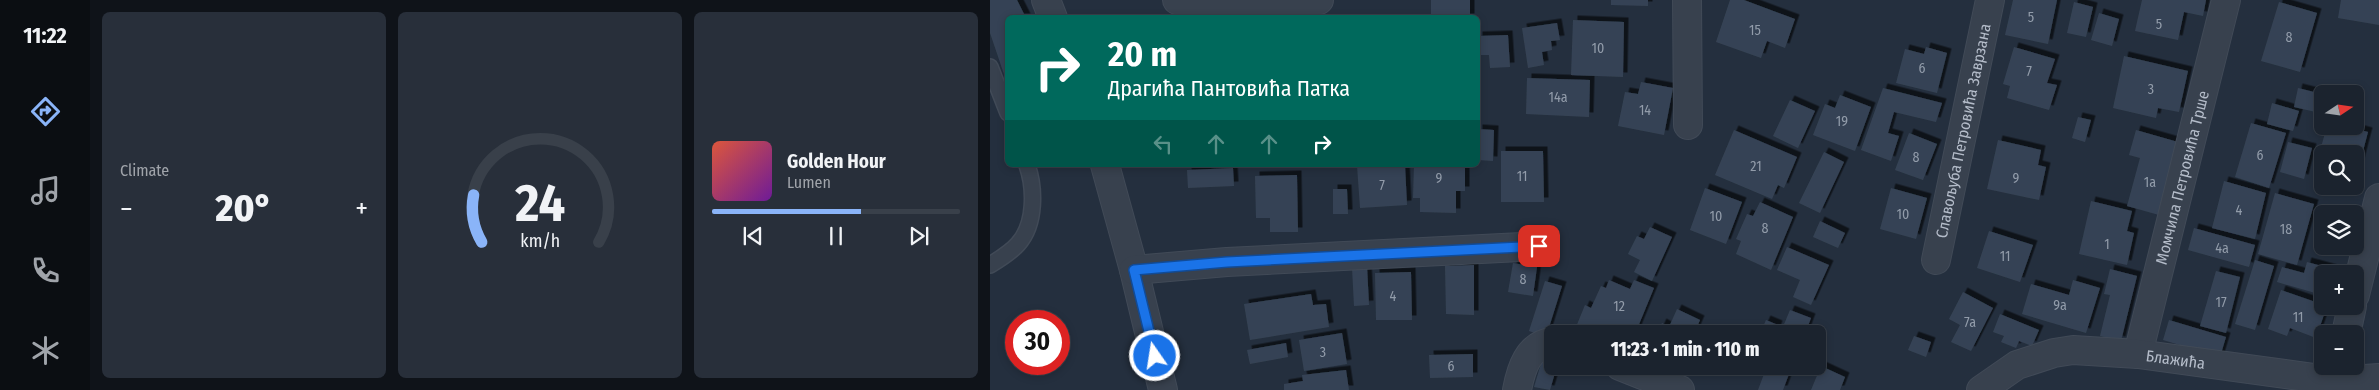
<!DOCTYPE html>
<html lang="en">
<head>
<meta charset="utf-8">
<style>
	:root { --surface:#1b232e; --page:#282f3a; --text:#f1f3f6; --muted:#a0a4aa; --line:#39404a; --accent:#8ab4f8 }
	body { margin:0; font-family:"Fira Sans Condensed",sans-serif; background:var(--page); color:var(--text); height:100vh; display:flex; flex-direction:column; font-size:19px; white-space:nowrap }
	* { box-sizing:border-box; margin:0 }
	p { font-size:16px; color:var(--muted) }
	.icon { flex:none; width:28px; height:28px; fill:none; stroke:currentColor; stroke-width:2; stroke-linecap:round; stroke-linejoin:round }
	.map { position:relative; flex:1; overflow:hidden }
	.details { display:flex; flex-direction:column; gap:12px; padding:12px; background:#0f1319; width:900px }
	.details>* { flex:none }
	.top-card { position:absolute; left:15px; top:15px; width:475px; height:152px; border-radius:8px; box-shadow:0 2px 8px #0003,0 0 0 1px var(--line); background:#00695c; color:#fff; overflow:hidden }
	.needle { width:32px; rotate:77deg }
	.controls { position:absolute; left:1324px; top:85px; display:grid; gap:10px }
	.controls a { display:grid; place-items:center; width:50px; height:50px; border-radius:8px; background:var(--surface); box-shadow:0 2px 8px #0003,0 0 0 1px var(--line); font-size:25px }
	.speed { position:absolute; left:15px; top:310px; display:flex; gap:10px; font-size:25px; font-weight:700; text-align:center }
	.speed>* { display:grid; place-content:center; width:65px; height:65px; border-radius:50%; background:var(--surface); box-shadow:0 2px 8px #0003,0 0 0 1px var(--line); line-height:1 }
	.speed .limit { border:8px solid #d22; background:#fff; color:#111 }
	.pin { position:absolute; display:grid; place-items:center; width:42px; height:42px; color:#fff; margin:-21px; border-radius:10px; box-shadow:0 2px 8px #0006 }
	.me { position:absolute; width:55px; margin:-28px; rotate:347deg; stroke-linejoin:round; filter:drop-shadow(0 0 4px #0008) }
	.turn { display:flex; align-items:center; gap:18px; height:105px; padding:0 20px; font-size:22px }
	.turn .icon { width:65px; height:65px; stroke-width:2.5 }
	.turn b { display:block; font-size:35px; line-height:42px }
	.lanes { display:flex; align-items:center; height:48px; padding:0 20px; background:#0003; justify-content:center; gap:25px; direction:ltr }
	.lanes .off { opacity:.35 }
	.big { font-size:38px; font-weight:800; line-height:1.1 }
	.details .card { flex:1; display:flex; flex-direction:column; justify-content:center; gap:8px; min-width:0; padding:0 18px; border-radius:8px; background:var(--page) }
	.details .dial { align-items:center; gap:0 }
	.dial svg { height:130px; overflow:visible; fill:none; stroke:var(--line); stroke-width:7; stroke-linecap:round; text-anchor:middle }
	.dial text { fill:var(--text); stroke:none }
	.song { display:flex; align-items:center; gap:15px }
	.cover { width:60px; height:60px; border-radius:8px; background:linear-gradient(135deg,hsl(10 70% 55%),hsl(280 70% 35%)) }
	.played { height:5px; border-radius:2px; background:linear-gradient(90deg,var(--accent) 60%,var(--line) 60%) }
	.keys { display:flex; justify-content:space-around; direction:ltr }
	.heat { display:flex; justify-content:space-between; align-items:center; font-size:28px; direction:ltr }
	.details .tiles { flex:1; display:grid; gap:12px; grid-template-columns:repeat(3,1fr) }
	.trip { position:absolute; left:554px; top:325px; width:282px; height:50px; border-radius:8px; background:var(--surface); box-shadow:0 2px 8px #0003,0 0 0 1px var(--line); font-weight:800; line-height:50px; text-align:center }
	main { display:flex; flex:1; min-height:0 }
	.dock { display:flex; flex-direction:column; width:90px; justify-content:space-around; align-items:center; background:#0b0e12; color:var(--muted) }
	.dock .icon { width:35px; height:35px }
	.dock .current { color:var(--accent) }
	.dock b { font-size:22px; color:var(--text) }
	.map>svg:first-child { display:block }
	.building { fill:#364354; filter:url(#shadow) }
	.lines { fill:none; stroke-linecap:round; stroke-linejoin:round }
	.lane-casing { stroke:#414a57; stroke-width:18 }
	.street-casing { stroke:#414a57; stroke-width:30 }
	.lane { stroke:#38414e; stroke-width:15 }
	.street { stroke:#38414e; stroke-width:28 }
	.route-casing { stroke:#114b97; stroke-width:12 }
	.route { stroke:#1a73e8; stroke-width:9 }
	.labels { text-anchor:middle; stroke-width:5; stroke-linejoin:round; paint-order:stroke }
	.number-label { font-size:14px; fill:#929caa }
	.street-label { font-size:16px; fill:#b4bcc9; stroke:#1d2633 }
</style>
</head>
<body>
<main>
<nav class="dock">
<b>11:22</b>
<svg class="icon current" aria-label="directions" viewBox="0 0 24 24"><path d="M12 3l9 9-9 9-9-9zM9 14v-3h6M13 9l2 2-2 2"/></svg>
<svg class="icon" aria-label="music" viewBox="0 0 24 24"><path d="M9 18V5l10-2v13"/><circle cx="6" cy="18" r="3"/><circle cx="16" cy="16" r="3"/></svg>
<svg class="icon" aria-label="phone" viewBox="0 0 24 24"><path d="M5 4h4l2 5-3 2q2 4 5 5l2-3 5 2v4C11 20 4 13 5 4z"/></svg>
<svg class="icon" aria-label="climate" viewBox="0 0 24 24"><path d="M12 3v18M4 7l16 10M4 17L20 7"/></svg>
</nav>
<section class="details">
<div class="tiles">
<div class="card"><p>Climate</p>
<div class="heat"><a>−</a><b class="big">20°</b><a>+</a></div>
</div>
<div class="card dial"><svg viewBox="0 0 100 80">
<path d="M14 69A42 42 0 1 1 86 69"/>
<path d="M14 69A42 42 0 0 1 9 40" stroke="#8ab4f8"/>
<text x="50" y="56" font-size="32" font-weight="700">24</text>
<text x="50" y="72" font-size="11">km/h</text>
</svg></div>
<div class="card">
<div class="song"><i class="cover"></i><div><b>Golden Hour</b><p>Lumen</p></div></div>
<div class="played"></div>
<div class="keys"><svg class="icon" aria-label="previous" viewBox="0 0 24 24"><path d="M18 5L8 12l10 7zM5 5v14"/></svg><svg class="icon" aria-label="pause" viewBox="0 0 24 24"><path d="M8 5v14M16 5v14"/></svg><svg class="icon" aria-label="next" viewBox="0 0 24 24"><path d="M6 5l10 7-10 7zM19 5v14"/></svg></div>
</div>
</div>
</section>
<div class="map">
<svg width="1389" height="390" viewBox="0 0 1389 390">
	<defs>
		<filter id="shadow"><feDropShadow dx="4.5" dy="-4.5" stdDeviation="0" flood-color="#0009"/></filter>
	</defs>
	<rect width="100%" height="100%" fill="#242f3e"/>
	<path class="building" d="M0,0H27L36,18H18V86L0,33Z
		M441,0H480V18H441Z
		M621,0H658V6L621,5Z
		M740,0H754L805,19L795,48L777,41L771,58L726,42Z
		M1023,0H1067L1058,44L1015,35Z
		M1152,0H1216L1213,16L1194,12L1188,40L1145,31Z
		M1351,0H1389V25L1348,18Z
		M1084,2L1103,7L1096,37L1077,33Z
		M1289,2L1327,13L1310,72L1271,61Z
		M1109,13L1129,19L1122,46L1101,40Z
		M583,20L634,22L633,77L581,75Z
		M567,23L570,40L561,41L562,50L552,52L554,65L538,68L532,28Z
		M518,35L520,67L500,68L499,55H488V36Z
		M936,47L957,53L947,93L906,83L915,49L934,54Z
		M1024,47L1065,59L1057,83L1067,85L1059,110L1017,98L1020,86L1013,84Z
		M1134,56L1198,71L1189,112L1168,108L1166,118L1123,108Z
		M537,78L600,80L599,117L536,114Z
		M651,82L683,88L674,135L628,126L635,92L648,94Z
		M893,88L952,103L946,122L904,112L898,133L909,136L901,161L871,150Z
		M1308,88L1332,94L1330,113L1304,107Z
		M850,95L881,107L865,151L823,135L835,104L845,108Z
		M800,100L825,111L808,148L783,136Z
		M1282,103L1309,111L1303,131L1277,124Z
		M1088,117L1101,120L1095,142L1082,138Z
		M1261,123L1296,133L1279,188L1245,177Z
		M1337,126H1356L1378,132L1366,178L1365,154H1332V166L1326,165Z
		M488,129L504,130L503,161L488,160Z
		M744,130L807,157L794,188L788,185L782,199L725,175Z
		M1146,130L1188,142L1169,215L1137,206L1150,158L1139,155Z
		M919,133L947,144L933,180L905,170Z
		M1008,140L1051,150L1048,165L1056,167L1049,200L997,189Z
		M1298,142L1322,148L1314,179L1290,172Z
		M511,151H553L554,202H511Z
		M834,152L854,162L830,213L809,203Z
		M367,165H415L417,205L370,208Z
		M424,165H475V191H466V213L430,212V198H423Z
		M243,168L244,186L198,188L197,170Z
		M307,175L308,232H280V218H266L265,176Z
		M1234,181L1276,193L1265,239L1222,228Z
		M715,188L752,202L736,244L700,230Z
		M901,188L937,198L926,239L890,229Z
		M343,189H357L358,214H343Z
		M1285,193L1324,204L1307,265L1268,254Z
		M1101,201L1142,211L1137,231L1144,233L1137,265L1089,254Z
		M770,202L803,217L781,270L746,254L751,241L746,239L757,214L763,216Z
		M830,221L855,233L848,248L823,237Z
		M660,227L682,237L662,281L644,272L650,260L638,254L647,236L654,239Z
		M1204,228L1265,245L1259,267L1198,250Z
		M999,231L1043,245L1030,282L987,268Z
		M797,247L839,265L821,305L803,297L810,280L787,270Z
		M1265,260L1284,266L1265,330L1245,324Z
		M1317,262L1350,271L1349,274H1332V295L1287,282L1292,267L1314,273Z
		M523,263L547,267L543,296L518,292Z
		M484,265V315L456,314L455,266Z
		M377,266L379,305L364,306L362,267Z
		M1120,269L1147,276L1131,341L1110,336L1120,295L1114,294Z
		M1226,271L1250,277L1236,333L1210,326Z
		M421,272L422,320H386L385,273Z
		M619,280L640,289L644,280L664,288L645,334H593L595,331L586,327L595,305L601,308L611,286L616,288Z
		M1083,280L1110,288L1096,333L1032,314L1041,284L1079,295Z
		M555,281L572,286L556,337L539,331Z
		M1291,290L1337,306L1326,338L1300,328L1297,336L1278,329Z
		M973,292L1003,308L981,351L961,342L970,325L959,319Z
		M321,294L323,305L336,304L339,327L260,340L254,304Z
		M687,309L710,320L704,334H667L672,323L679,327Z
		M800,310L821,318L815,334H790Z
		M1010,314L1049,330L1042,346L1029,341L1026,348L1011,342L1014,336L1003,332Z
		M776,320L788,325L785,334H770Z
		M1179,320L1236,337L1230,357L1173,340Z
		M352,333L357,364L314,371L309,340Z
		M924,336L941,342L936,357L918,350Z
		M296,343L298,357L260,364L257,350Z
		M483,354V377L440,378L439,355Z
		M553,357L562,360V366H567L560,390L544,387Z
		M777,366H802L793,390H768Z
		M831,366L855,377L850,390H821Z
		M356,370L359,390H294V384L313,381L312,375Z"/>
	<g class="lines">
		<g class="lane-casing">
			<path id="lane" d="M0,67L18,113
				M0,265C10,259 21,252 28,244C46,224 45,188 37,165"/>
		</g>
		<g class="street-casing">
			<g id="street">
				<path d="M56,0L63,18"/>
				<path d="M187,0L212,3L329,0"/>
				<path d="M697,0L698,125"/>
				<path d="M115,165L144,270L173,390"/>
				<path id="s1" d="M946,260L1000,0"/>
				<path d="M144,270L237,262L549,246"/>
				<path d="M1365,295L1389,198"/>
				<path d="M1356,334L1362,306"/>
				<path id="s2" d="M1148,354L1236,0"/>
				<path d="M630,366L690,390"/>
				<path d="M527,390C531,369 538,345 562,342"/>
				<path id="s3" d="M991,390L1027,365L1064,353L1083,350L1148,354L1346,381L1389,378"/>
			</g>
		</g>
		<use href="#lane" class="lane"/>
		<use href="#street" class="street"/>
	</g>
	<g class="lines">
		<g class="route-casing">
			<path id="route" d="M165,356L144,270L237,262L549,246"/>
		</g>
		<use href="#route" class="route"/>
	</g>
	<g class="labels">
		<g class="number-label">
			<text x="1041" y="22">5</text>
			<text x="1169" y="29">5</text>
			<text x="765" y="35">15</text>
			<text x="1299" y="42">8</text>
			<text x="608" y="53">10</text>
			<text x="932" y="73">6</text>
			<text x="1039" y="76">7</text>
			<text x="1161" y="94">3</text>
			<text x="568" y="102">14a</text>
			<text x="655" y="115">14</text>
			<text x="852" y="126">19</text>
			<text x="1270" y="160">6</text>
			<text x="926" y="162">8</text>
			<text x="766" y="171">21</text>
			<text x="532" y="181">11</text>
			<text x="449" y="183">9</text>
			<text x="1026" y="183">9</text>
			<text x="1160" y="187">1a</text>
			<text x="392" y="190">7</text>
			<text x="1249" y="215">4</text>
			<text x="913" y="219">10</text>
			<text x="726" y="221">10</text>
			<text x="775" y="233">8</text>
			<text x="1296" y="234">18</text>
			<text x="1117" y="249">1</text>
			<text x="1232" y="253">4a</text>
			<text x="1015" y="261">11</text>
			<text x="533" y="284">8</text>
			<text x="403" y="301">4</text>
			<text x="1231" y="307">17</text>
			<text x="1070" y="310">9a</text>
			<text x="629" y="311">12</text>
			<text x="1308" y="322">11</text>
			<text x="980" y="327">7a</text>
			<text x="333" y="357">3</text>
			<text x="461" y="371">6</text>
		</g>
		<g class="street-label">
			<text dy="6" stroke="none"><textPath href="#s1" startOffset="132">Славољуба Петровића Заврзана</textPath></text>
			<text dy="6" stroke="none"><textPath href="#s2" startOffset="182">Момчила Петровића Трше</textPath></text>
			<text dy="6" stroke="none"><textPath href="#s3" startOffset="205">Блажића</textPath></text>
		</g>
	</g>
</svg>
<div class="controls">
<a><svg class="needle" viewBox="-14 -14 28 28"><path d="M0-13l5 13h-10z" fill="#e53935"/><path d="M0 13l5-13h-10z" fill="#a0a4aa"/></svg></a>
<a><svg class="icon" aria-label="search" viewBox="0 0 24 24"><circle cx="10" cy="10" r="6"/><path d="M15 15l6 6"/></svg></a>
<a><svg class="icon" aria-label="layers" viewBox="0 0 24 24"><path d="M12 4l9 5-9 5-9-5zM3 14l9 5 9-5"/></svg></a>
<a>+</a>
<a>−</a>
</div>
<div class="speed"><div class="limit">30</div></div>
<div class="pin" style="left:549px;top:246px;background:#d93025"><svg class="icon" aria-label="arrive" viewBox="0 0 24 24"><path d="M6 21V4h12l-3 4 3 4H6"/></svg></div>
<svg class="me" style="left:165px;top:356px" viewBox="-20 -20 40 40"><circle r="17" fill="#1a73e8" stroke="#fff" stroke-width="3"/><path d="M0-11L8 9 0 5-8 9z" fill="#fff"/></svg>
<div class="trip">11:23 · 1 min · 110 m</div>
<div class="top-card">
<div class="turn"><svg class="icon" aria-label="right" viewBox="0 0 24 24"><path d="M7 20v-9h11M14 6l5 5-5 5"/></svg><div><b>20 m</b>Драгића Пантовића Патка</div></div>
<div class="lanes"><svg class="icon off" aria-label="left" viewBox="0 0 24 24"><path d="M17 20v-9H6M10 6l-5 5 5 5"/></svg><svg class="icon off" aria-label="ahead" viewBox="0 0 24 24"><path d="M12 20V5M6 11l6-6 6 6"/></svg><svg class="icon off" aria-label="ahead" viewBox="0 0 24 24"><path d="M12 20V5M6 11l6-6 6 6"/></svg><svg class="icon" aria-label="right" viewBox="0 0 24 24"><path d="M7 20v-9h11M14 6l5 5-5 5"/></svg></div>
</div>
</div>
</main>
</body>
</html>
